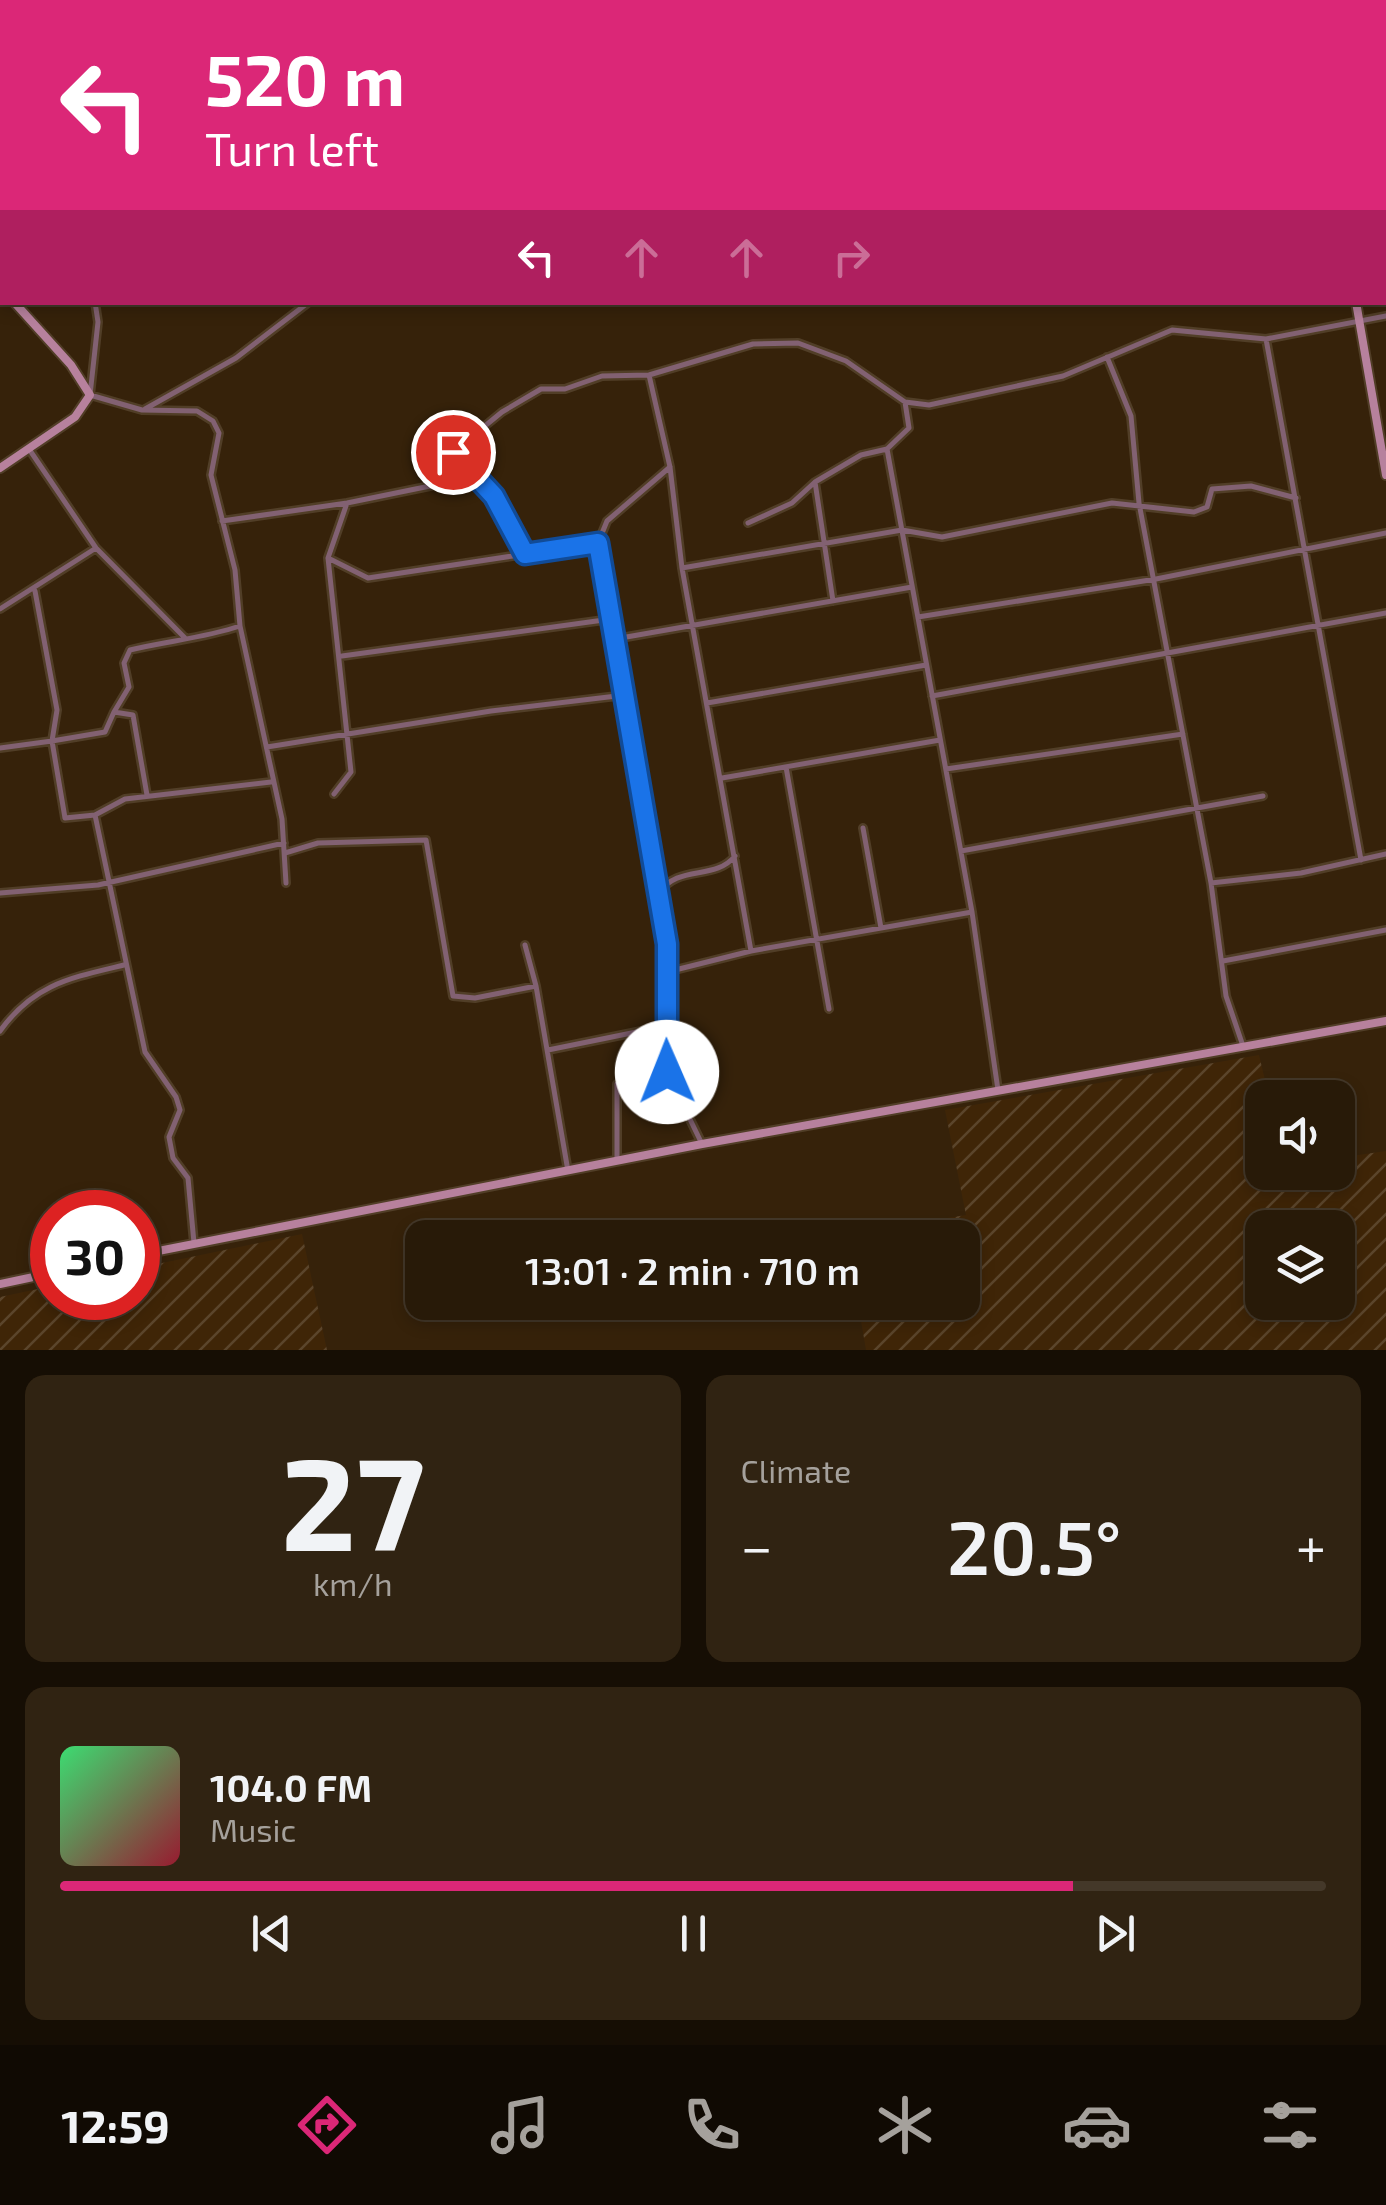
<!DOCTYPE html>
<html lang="en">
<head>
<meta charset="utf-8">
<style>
	:root { --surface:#281a08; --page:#302312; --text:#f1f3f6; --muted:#a5a19c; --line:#443829; --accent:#db2777 }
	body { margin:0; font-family:"Exo 2",sans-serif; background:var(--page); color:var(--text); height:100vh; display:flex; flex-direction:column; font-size:38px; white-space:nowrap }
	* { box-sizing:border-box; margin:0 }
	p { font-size:32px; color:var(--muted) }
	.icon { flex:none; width:55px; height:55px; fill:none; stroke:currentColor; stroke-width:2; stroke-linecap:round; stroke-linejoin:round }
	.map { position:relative; height:1350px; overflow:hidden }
	.sheet { display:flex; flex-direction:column; gap:25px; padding:25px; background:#160e04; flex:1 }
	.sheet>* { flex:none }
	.top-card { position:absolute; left:0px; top:0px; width:1388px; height:305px; box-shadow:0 5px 15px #0003,0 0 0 2px var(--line); background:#db2777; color:#fff; overflow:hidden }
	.buttons { position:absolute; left:1245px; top:1080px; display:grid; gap:20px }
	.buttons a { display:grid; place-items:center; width:110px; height:110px; border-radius:20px; background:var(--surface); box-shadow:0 5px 15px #0003,0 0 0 2px var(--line); font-size:50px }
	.speed { position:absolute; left:30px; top:1190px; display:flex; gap:20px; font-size:50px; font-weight:700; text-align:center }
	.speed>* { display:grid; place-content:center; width:130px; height:130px; border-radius:50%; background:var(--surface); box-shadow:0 5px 15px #0003,0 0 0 2px var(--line); line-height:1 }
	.speed .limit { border:15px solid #d22; background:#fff; color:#111 }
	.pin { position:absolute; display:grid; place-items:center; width:85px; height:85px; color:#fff; margin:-42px; border:5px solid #fff; border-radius:50%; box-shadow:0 2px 10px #0007 }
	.me { position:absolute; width:110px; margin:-55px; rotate:359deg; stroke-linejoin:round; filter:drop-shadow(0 0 8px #0008) }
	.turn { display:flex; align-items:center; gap:35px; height:210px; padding:0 40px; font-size:45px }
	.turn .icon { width:130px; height:130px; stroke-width:2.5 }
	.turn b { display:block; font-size:70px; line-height:85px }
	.lanes { display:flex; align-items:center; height:95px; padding:0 40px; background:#0003; justify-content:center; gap:50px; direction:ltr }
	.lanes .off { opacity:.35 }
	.big { font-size:75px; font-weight:600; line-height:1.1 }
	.sheet .widget { flex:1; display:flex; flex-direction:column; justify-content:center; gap:15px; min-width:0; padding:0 35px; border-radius:20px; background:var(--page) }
	.sheet .dial { align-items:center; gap:0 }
	.dial b { font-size:130px; line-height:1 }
	.song { display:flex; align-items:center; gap:30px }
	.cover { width:120px; height:120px; border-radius:15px; background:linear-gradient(135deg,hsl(140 70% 55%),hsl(350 70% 35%)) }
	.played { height:10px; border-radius:5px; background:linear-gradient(90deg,var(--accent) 80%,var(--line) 80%) }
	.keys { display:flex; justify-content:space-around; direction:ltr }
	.heat { display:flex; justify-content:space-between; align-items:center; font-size:55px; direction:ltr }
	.sheet .tiles { flex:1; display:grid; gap:25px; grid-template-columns:1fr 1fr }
	.widget:last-child { grid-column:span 2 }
	.trip { position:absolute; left:405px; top:1220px; width:575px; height:100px; border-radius:20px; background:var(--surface); box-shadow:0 5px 15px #0003,0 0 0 2px var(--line); font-weight:600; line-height:100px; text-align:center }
	.menu { display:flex; height:160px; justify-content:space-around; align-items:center; background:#100a03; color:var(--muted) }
	.menu .icon { width:70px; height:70px }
	.menu .selected { color:var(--accent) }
	.menu b { font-size:45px; color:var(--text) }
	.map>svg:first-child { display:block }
	.industrial { fill:url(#industrial-furrows); fill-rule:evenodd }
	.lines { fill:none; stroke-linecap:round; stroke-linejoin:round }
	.street-casing { stroke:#513e27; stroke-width:10 }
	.secondary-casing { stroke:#513e27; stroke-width:12 }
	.street { stroke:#826172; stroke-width:5 }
	.secondary { stroke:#b7819d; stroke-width:8 }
	.route-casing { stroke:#114b97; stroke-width:25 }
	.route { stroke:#1a73e8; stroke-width:18 }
</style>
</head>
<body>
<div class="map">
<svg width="1386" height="1350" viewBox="0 0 1386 1350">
	<defs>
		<pattern id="industrial-furrows" width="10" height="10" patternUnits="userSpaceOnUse" patternTransform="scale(2.5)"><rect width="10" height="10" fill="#3f2507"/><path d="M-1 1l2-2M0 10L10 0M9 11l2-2" fill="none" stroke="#5b452b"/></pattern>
	</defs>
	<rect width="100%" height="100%" fill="#36220a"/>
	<path class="industrial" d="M1259,1055L1269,1097L1262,1098V1172H1338V1158L1386,1151V1350H866L858,1303L962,1302V1238H848L847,1234L966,1215L945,1110ZM1262,1228H1338V1302H1262Z
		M302,1234L327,1350H0V1297L52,1286V1298H138V1268Z"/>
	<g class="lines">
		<g class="street-casing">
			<path id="street" d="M327,0V2
				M504,0L505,2
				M164,2L165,0
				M378,2L400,0
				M686,2L689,0
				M95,302L98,322L90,395L142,410L197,411L213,421L219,433L211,475L235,570L240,626L282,819L286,883
				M1266,339L1361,860
				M1107,357L1131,416L1139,503L1211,883L1226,996L1243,1046
				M649,375L670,467L682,568L751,951
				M145,409L236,358L309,302
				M29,449L96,548L185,638
				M887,449L972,912L998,1090
				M670,467L607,521L598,543L667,944V1072L702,1144
				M475,478L494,495L525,554
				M815,482L833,601
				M222,521L347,503L474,477L453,452L502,412L541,389H565L602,376L649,375L753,344L798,343L846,361L905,402L929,405L1063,376L1172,330L1266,339L1386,316
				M748,523L792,503L815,482L861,455L887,449L909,428L905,402
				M328,558L368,578L598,543
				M682,568L902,530L942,537L1112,503L1194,512L1207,507L1212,489L1251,486L1296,498
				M35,591L57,710L52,741L105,732L114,712
				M0,609L96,548
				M918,617L1156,579L1386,533
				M615,639L912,587
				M342,656L611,619
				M932,696L1386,613
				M707,703L926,665
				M267,747L491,711L625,695
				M0,748L52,741L65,818L95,815L145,1052L176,1097L180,1110L169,1137L173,1158L188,1178L194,1243
				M786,767L829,1009
				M946,769L1183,734
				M722,778L940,740
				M334,794L351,772L328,558L347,503
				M147,795L133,715L114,712L129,687L124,663L130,650C167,641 204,638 240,626
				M95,815L125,799L271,782
				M863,828L881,928
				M961,851L1263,796
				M285,853L318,843L426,840L453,996L475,998L536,986
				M1211,883L1301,873L1386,854
				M0,893L98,885L284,843
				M659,893C678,864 715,881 735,856
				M525,945L536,986L568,1171
				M1223,961L1386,930
				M667,972L751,951L972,912
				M0,1031C34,984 70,978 124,965
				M548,1050L666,1026
				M617,1084V1160"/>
		</g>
		<g class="secondary-casing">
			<path id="secondary" d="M1302,0L1303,2
				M0,287L2,290
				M1356,302L1386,475
				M0,468L75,417L90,395L71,365L14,302
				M138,1255L702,1144L1386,1021
				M0,1284L52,1273"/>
		</g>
		<use href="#street" class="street"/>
		<use href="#secondary" class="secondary"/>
	</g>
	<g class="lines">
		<g class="route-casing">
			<path id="route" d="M453,452L494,496L525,554L598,543L667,944V1072"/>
		</g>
		<use href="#route" class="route"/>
	</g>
</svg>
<div class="buttons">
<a><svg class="icon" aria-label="sound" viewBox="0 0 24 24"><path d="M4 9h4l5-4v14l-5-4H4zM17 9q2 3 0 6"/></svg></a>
<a><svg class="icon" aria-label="layers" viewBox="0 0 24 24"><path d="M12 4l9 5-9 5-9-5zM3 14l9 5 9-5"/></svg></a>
</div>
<div class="speed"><div class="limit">30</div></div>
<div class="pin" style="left:453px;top:452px;background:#d93025"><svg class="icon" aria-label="arrive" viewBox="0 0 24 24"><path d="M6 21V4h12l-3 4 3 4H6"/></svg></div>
<svg class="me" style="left:667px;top:1072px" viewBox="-20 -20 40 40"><circle r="19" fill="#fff"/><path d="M0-13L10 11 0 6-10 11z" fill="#1a73e8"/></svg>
<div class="trip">13:01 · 2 min · 710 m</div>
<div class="top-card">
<div class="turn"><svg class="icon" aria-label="left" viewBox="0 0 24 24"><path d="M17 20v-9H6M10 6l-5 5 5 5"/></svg><div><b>520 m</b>Turn left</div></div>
<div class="lanes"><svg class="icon" aria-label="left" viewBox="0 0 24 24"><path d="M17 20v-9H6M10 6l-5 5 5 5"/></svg><svg class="icon off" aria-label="ahead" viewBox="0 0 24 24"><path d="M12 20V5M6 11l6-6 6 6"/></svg><svg class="icon off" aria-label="ahead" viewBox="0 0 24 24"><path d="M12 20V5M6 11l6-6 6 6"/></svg><svg class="icon off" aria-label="right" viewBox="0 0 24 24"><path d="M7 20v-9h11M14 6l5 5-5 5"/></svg></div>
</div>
</div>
<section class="sheet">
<div class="tiles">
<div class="widget dial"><b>27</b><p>km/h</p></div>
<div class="widget"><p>Climate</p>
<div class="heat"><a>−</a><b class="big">20.5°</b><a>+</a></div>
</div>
<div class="widget">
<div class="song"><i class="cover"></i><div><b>104.0 FM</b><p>Music</p></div></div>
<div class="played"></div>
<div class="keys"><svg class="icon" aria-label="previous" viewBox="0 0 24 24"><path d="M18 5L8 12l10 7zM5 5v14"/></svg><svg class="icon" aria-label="pause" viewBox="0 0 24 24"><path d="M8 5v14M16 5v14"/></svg><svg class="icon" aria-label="next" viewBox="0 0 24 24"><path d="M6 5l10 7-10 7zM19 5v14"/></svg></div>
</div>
</div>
</section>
<nav class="menu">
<b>12:59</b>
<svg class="icon selected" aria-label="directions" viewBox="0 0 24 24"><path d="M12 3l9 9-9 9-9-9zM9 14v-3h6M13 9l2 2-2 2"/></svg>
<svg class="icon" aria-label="music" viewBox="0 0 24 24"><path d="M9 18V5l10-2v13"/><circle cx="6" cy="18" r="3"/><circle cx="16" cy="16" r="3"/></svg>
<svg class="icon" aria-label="phone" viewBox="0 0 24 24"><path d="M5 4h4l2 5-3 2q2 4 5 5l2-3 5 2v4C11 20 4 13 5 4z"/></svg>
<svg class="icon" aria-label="climate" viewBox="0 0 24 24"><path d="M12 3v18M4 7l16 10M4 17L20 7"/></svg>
<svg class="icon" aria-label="car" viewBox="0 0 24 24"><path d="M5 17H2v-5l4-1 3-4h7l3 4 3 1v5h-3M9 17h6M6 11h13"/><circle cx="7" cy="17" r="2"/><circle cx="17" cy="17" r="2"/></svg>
<svg class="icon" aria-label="filters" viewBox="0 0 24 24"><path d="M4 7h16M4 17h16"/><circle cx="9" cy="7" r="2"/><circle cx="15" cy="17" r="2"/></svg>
</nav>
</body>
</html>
